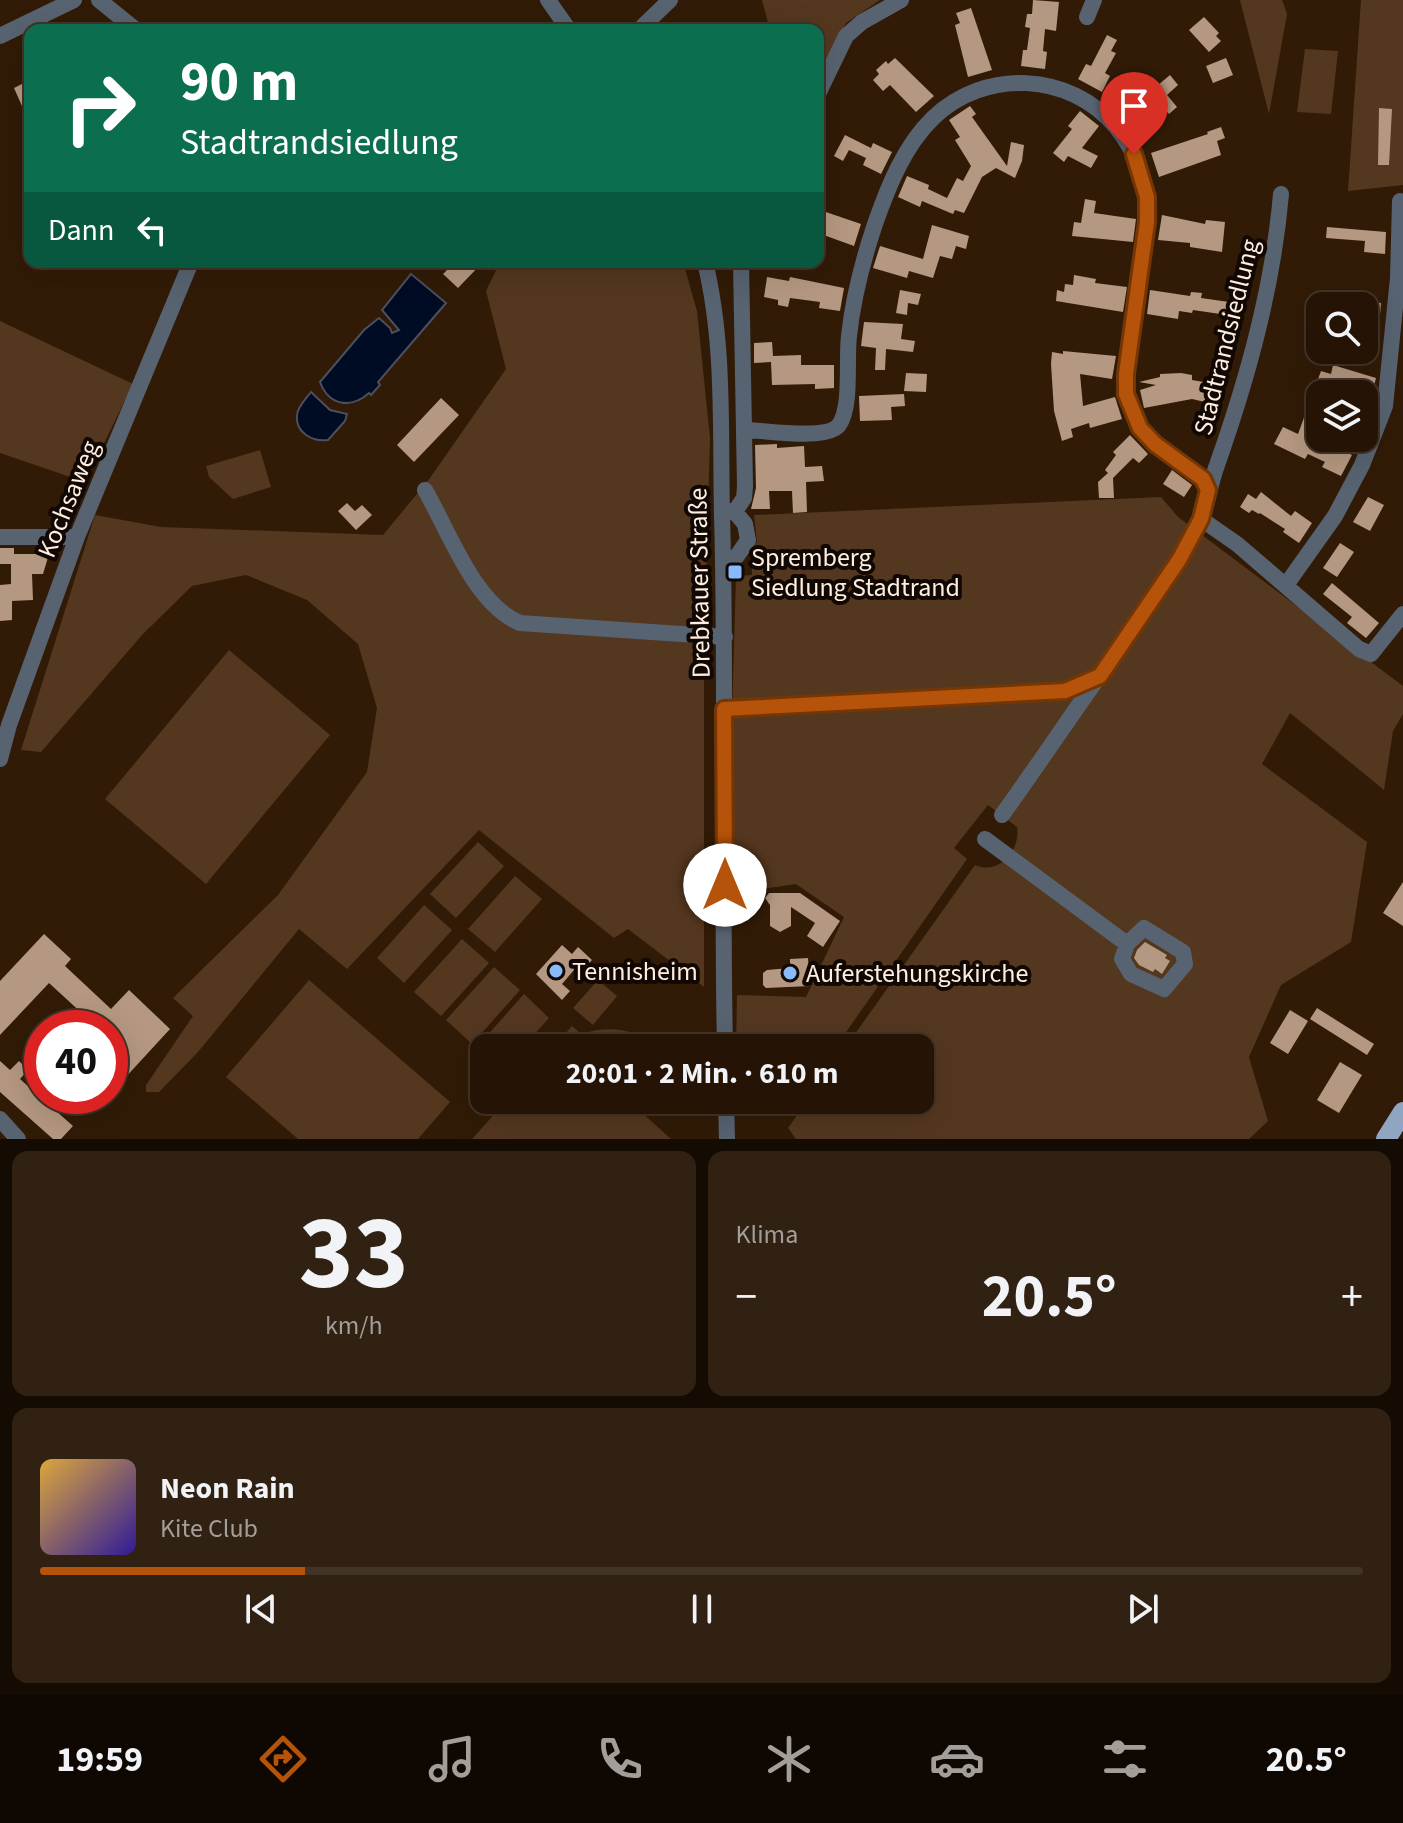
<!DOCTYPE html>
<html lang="de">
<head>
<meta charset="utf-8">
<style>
	:root { --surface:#251405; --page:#312113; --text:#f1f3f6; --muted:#a39e9a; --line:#423327; --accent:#b45309 }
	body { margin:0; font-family:"Source Sans 3",sans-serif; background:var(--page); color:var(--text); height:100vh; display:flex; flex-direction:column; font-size:30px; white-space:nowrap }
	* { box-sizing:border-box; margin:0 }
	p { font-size:26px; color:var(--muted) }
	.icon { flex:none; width:44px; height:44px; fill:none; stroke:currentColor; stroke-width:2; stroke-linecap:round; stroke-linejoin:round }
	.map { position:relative; height:1139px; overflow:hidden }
	.sheet { display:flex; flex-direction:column; gap:12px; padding:12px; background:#140b03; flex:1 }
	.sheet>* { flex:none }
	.top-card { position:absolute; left:24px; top:24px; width:800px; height:244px; border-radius:16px; box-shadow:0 8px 32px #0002,0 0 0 2px var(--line); background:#0b6e4f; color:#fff; overflow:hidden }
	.buttons { position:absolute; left:1306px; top:292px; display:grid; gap:16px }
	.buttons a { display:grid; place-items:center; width:72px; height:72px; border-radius:16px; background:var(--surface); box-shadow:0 8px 32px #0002,0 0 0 2px var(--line); font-size:40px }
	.speed { position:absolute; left:24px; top:1010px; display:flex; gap:16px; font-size:40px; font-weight:700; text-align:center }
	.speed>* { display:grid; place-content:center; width:104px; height:104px; border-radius:50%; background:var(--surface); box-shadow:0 8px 32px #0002,0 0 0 2px var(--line); line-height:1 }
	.speed .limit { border:12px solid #d22; background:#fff; color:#111 }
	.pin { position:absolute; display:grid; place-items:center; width:68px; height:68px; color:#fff; margin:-82px -34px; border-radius:50% 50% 50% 0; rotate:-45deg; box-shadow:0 0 8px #0007 }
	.pin .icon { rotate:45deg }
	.me { position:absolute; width:88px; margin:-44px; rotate:0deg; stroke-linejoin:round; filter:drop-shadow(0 0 6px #0008) }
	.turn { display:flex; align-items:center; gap:28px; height:168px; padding:0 24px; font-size:36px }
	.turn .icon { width:104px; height:104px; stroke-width:2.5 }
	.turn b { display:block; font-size:56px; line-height:68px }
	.then { display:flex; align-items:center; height:76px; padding:0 24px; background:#0003; gap:16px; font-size:30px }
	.big { font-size:60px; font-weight:700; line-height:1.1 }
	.sheet .card { flex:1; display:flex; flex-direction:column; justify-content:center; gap:12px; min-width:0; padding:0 28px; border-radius:16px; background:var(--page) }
	.sheet .dial { align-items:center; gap:0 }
	.dial b { font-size:104px; line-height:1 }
	.song { display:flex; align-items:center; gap:24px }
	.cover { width:96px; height:96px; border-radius:12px; background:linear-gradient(135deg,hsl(40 70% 55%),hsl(250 70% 35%)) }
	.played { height:8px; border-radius:4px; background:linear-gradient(90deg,var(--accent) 20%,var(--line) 20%) }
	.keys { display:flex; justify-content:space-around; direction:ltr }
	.heat { display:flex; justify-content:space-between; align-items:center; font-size:44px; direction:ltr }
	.sheet .tiles { flex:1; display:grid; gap:12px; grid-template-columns:1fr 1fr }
	.card:last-child { grid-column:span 2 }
	.trip { position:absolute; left:470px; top:1034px; width:464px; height:80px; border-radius:16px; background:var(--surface); box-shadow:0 8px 32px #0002,0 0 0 2px var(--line); font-weight:700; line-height:80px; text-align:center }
	.tabs { display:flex; height:128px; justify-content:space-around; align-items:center; background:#0f0802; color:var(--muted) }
	.tabs .icon { width:56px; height:56px }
	.tabs .current { color:var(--accent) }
	.tabs b { font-size:36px; color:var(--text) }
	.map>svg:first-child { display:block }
	.green { fill:#54371f }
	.water { fill:#000b24; stroke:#4c4f5d; stroke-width:2 }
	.building { fill:#b59881 }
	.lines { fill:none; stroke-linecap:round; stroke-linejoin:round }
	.minor { stroke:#586371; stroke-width:16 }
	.major { stroke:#8fa5c2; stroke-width:20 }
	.route-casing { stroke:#753606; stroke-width:20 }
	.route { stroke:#b45309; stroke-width:14 }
	.poi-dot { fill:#88bafc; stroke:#120803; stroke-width:3 }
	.labels { text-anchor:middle; stroke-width:8; stroke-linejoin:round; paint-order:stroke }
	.street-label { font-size:26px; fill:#fdeee1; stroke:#120803 }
	.poi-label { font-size:26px; fill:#fdeee1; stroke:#120803; text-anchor:start }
</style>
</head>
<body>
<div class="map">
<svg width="1403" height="1139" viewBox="0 0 1403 1139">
	<rect width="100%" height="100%" fill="#311b07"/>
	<path class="green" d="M762,0H880L846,23L818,78V30H770Z
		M1240,0H1282L1287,14L1269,114Z
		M1361,0H1403V185L1348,191Z
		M1305,49L1338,51L1331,114L1297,112Z
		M500,262H683L697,311L710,438L704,644V987L628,929L614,938L479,830L347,969L299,929L198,1052L159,1092H146V1085L193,1016L173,998L278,895L367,772L377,708L358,644L307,600L246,575L192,586L142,635L41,752L21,750L95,515L161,527L383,535L430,478L506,369L486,291Z
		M0,321L133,384L85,482L0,453Z
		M260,450L271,487L233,499L209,477L206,466Z
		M1161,497L1178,517L1403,686V714L1393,731L1384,790L1290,713L1262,764L1367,842L1351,942L1281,985L1249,1057L1268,1121L1249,1139H796L788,1128L808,1100H920V1048H845L975,865C999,876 1021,850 1017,827L988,805L954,848L967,859L835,1048H736L737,995L806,997L844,917L796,884L727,894L736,576L752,575L751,543L757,542L754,515Z
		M229,650L330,735L206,884L105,799Z
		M478,842L504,866L456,918L430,894Z
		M515,876L542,899L495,952L468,929Z
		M424,905L452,930L404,983L377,958Z
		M462,939L489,963L441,1016L414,992Z
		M494,967L520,990L472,1044L446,1020Z
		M309,980L450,1102L418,1139H298L226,1077Z
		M598,980L617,996L593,1025L573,1008Z
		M524,994L549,1018L522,1048H484V1055L476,1048Z
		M572,1026L581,1034C610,1024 638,1030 662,1048H642L608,1041L579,1048H553Z
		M507,1100H628L671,1139H472Z"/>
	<path class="water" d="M411,274L446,303L378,382L380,385L371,395L369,393C351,409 329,406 320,382L364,330L379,318L390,328L392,333L399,330L382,310Z
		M311,392L330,410L347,414L345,421L328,440C313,442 295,433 297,415C298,406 306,399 311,392Z"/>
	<path class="building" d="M1033,0L1059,2L1056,31L1045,29L1043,51L1047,52L1045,69L1021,66L1023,50H1027L1030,28L1025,27L1027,14H1032Z
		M971,8L992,70L968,77L955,25L960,23L956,13Z
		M1204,17L1219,33L1216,36L1221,41L1209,52L1189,30Z
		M1107,35L1117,40L1111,51L1116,53L1105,73L1110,76L1102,92L1078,79L1086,64L1091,66Z
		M895,58L934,96L916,112L890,85L883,91L873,80L879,74L876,70L886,61L888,64Z
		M1226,58L1233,75L1213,83L1206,66Z
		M1170,75L1178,85L1167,95L1177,107L1169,114L1162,106L1137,127L1120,108L1130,99L1117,84L1127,76L1145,96Z
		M30,80V124L14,88Z
		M970,106L976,114L972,117L1007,166L1011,142L1024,145L1022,161L1015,178L996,168L982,177L964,213L955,210L953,214L922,201L920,207L898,197L907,176L929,185L928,189L947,198L957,178L963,181L971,166L955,140L960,137L949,120Z
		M1379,108L1392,109L1389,165H1378Z
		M1080,111L1099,126L1082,148L1098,156L1091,168L1068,156L1064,162L1053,153L1072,129L1068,126Z
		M1221,127L1225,138L1217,141L1221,155L1159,177L1151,153L1208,134L1207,132Z
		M845,135L871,148L873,143L892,152L881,174L863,165L866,158L849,150L843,161L834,156Z
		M1085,199L1096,201L1094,213L1136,219L1133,242L1072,236L1074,222L1081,223Z
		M820,210L861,224L854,246L818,233Z
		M1162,215L1205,224L1206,220L1225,222L1222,252L1190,247V243L1158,240Z
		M932,225L969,236L966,249L956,246L952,259L940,256L933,278L909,271L907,278L873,268L880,246L923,259Z
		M1327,227L1386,232L1385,254L1364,252L1365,241L1326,238Z
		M455,262H483L458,288L443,274Z
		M1074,275L1096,279L1095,283L1127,287L1123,312L1056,301L1057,290L1064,292L1065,284L1073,285Z
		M767,277L789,281L790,277L844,288L840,311L819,308L820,302L790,298L788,307L778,305V300L764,297Z
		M900,290L921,294L918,305L908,303L907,315L896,313Z
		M1150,290L1190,296L1191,292L1202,293L1201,298L1229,302L1227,315L1193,310L1192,313L1179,311L1178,319L1147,314Z
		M1364,301L1381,303L1379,326L1364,325Z
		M864,322L903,324L901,339L915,341L913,352L886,349L885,370H875L876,348L861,346Z
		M772,342L773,356L801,355V365H834V388L815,389V384L772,385L771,362L754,363V343Z
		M1063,351L1116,356L1112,379L1080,374L1083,406L1115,397L1122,419L1090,428L1089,423L1071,429L1073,437L1062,441L1054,411L1051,364L1052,352L1063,354Z
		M1333,365L1376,378L1372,394H1345L1331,391L1330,394H1320V419L1314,436L1352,455L1341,476L1322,467L1325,462L1308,454L1305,459L1274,444L1283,427L1298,434L1321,371L1331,374Z
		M906,373L927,374L926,392L904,391Z
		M1181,373L1192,375V380L1209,383L1205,402L1192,399L1144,408L1140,390L1156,385L1139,382L1160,377V374Z
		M904,394L905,406L891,407L892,420L860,421L859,396Z
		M441,398L459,415L414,462L397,445Z
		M1130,435L1148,454L1139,463L1133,458L1113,478L1114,498H1099L1098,482L1108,473L1105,470L1116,455L1113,452Z
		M777,444V448L804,446L805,467L822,466L824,481L806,482L807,512L793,513L792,491H769L770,509H751L756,488L755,445Z
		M1172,470L1192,485L1184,497L1163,484Z
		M1261,492L1291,516L1295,511L1312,523L1299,543L1283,532L1285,529L1260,513L1259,514L1252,510L1249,513L1240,507L1248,494L1256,499Z
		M1368,497L1384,505L1370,531L1353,522Z
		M347,503L355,511L362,505L372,515L356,530L338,511Z
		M1340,543L1354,552L1337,577L1323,568Z
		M0,548H14V554H49L43,574H32L33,600L12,601V620L0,621V585L11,584V564H0Z
		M1332,583L1379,623L1366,638L1347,623L1352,617L1323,594Z
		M1403,882V926L1383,913Z
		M769,893H800L840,921L823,947L807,936L815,923L791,907V926L780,932L770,926V905L765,898Z
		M44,934L71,959L65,966L111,1009L129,990L170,1029L124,1079L110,1066V1028H98L49,983L0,1035V981Z
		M1145,942L1167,955L1165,958L1170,961L1162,974L1155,969L1153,972L1139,965L1134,958L1137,950Z
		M562,945L572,954L578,947L592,960L585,967L580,963L562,984L570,991L562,1000L536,974Z
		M808,958L810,986L766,988L763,985V973L767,970L790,968V959Z
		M1317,1008L1374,1044L1367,1055L1310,1019Z
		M1290,1010L1308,1021L1288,1054L1270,1043Z
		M0,1061L10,1070L19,1061L28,1070L20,1079L73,1126L61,1139H53L0,1092Z
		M1340,1062L1362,1075L1339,1113L1317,1100Z"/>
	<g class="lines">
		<path class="minor" d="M99,0L136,30
			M548,0L569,30
			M1087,17L1094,0
			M639,30L670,0
			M0,36L74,0
			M818,94L846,36L862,22L901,0
			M705,262C725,344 720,431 722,515C727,693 721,870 725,1048
			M745,430C765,430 827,441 839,425C852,407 846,359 849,336C853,298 863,260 875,224C888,187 904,146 933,118C985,68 1070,72 1116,127C1139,155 1148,186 1147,222L1126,374C1126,424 1151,441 1188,468C1197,475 1205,479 1208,490
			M425,490C449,531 474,604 520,623L725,637
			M722,513L736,510L744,498L745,487L741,262
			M1201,519L1237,544L1359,649L1371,654L1403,614
			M0,537H77
			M724,560L737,556L748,540L745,524L734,511
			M1286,585L1335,516L1362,465L1385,406L1398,278L1400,201
			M724,709L1065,691L1099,676
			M0,759L9,725L77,537L191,262
			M1002,815C1041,761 1078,705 1117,651C1146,609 1177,569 1199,523C1208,506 1210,483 1217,465C1248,377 1273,287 1281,194
			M985,839L1127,944L1122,959L1131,974L1164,989L1185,964L1183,952L1144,928L1127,944
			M726,1100L727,1139
			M0,1119L18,1139"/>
		<path class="major" d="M1386,1139L1403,1112"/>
	</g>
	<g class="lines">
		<g class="route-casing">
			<path id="route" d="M725,885L724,709L1065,691L1100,676L1179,560L1201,519L1208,490L1203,479L1155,444L1140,428L1126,394V374L1147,222V197L1134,154"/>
		</g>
		<use href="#route" class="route"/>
	</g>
	<g class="poi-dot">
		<rect x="727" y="564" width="16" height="16" rx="4"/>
		<circle cx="556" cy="971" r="8"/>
		<circle cx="790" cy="973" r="8"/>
	</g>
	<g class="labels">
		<g class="street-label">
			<text transform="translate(1226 337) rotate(-76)" y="9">Stadtrandsiedlung</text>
			<text transform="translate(68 499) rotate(-68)" y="9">Kochsaweg</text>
			<text transform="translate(699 583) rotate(-91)" y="9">Drebkauer Straße</text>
		</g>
		<g class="poi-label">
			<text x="751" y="566">Spremberg<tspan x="751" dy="30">Siedlung Stadtrand</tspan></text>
			<text x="572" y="980">Tennisheim</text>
			<text x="806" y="982">Auferstehungskirche</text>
		</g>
	</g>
</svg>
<div class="buttons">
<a><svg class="icon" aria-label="search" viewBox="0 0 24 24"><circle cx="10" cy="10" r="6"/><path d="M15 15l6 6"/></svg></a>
<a><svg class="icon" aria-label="layers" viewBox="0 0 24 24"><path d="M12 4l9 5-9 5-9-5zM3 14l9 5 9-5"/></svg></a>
</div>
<div class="speed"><div class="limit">40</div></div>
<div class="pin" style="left:1134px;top:154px;background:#d93025"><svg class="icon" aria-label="arrive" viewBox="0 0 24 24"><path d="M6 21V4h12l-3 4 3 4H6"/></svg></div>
<svg class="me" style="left:725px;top:885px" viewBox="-20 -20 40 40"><circle r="19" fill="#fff"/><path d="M0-13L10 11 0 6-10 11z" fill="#b45309"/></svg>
<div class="trip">20:01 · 2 Min. · 610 m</div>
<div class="top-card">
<div class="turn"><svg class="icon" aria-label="right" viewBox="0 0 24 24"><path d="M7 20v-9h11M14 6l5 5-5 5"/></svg><div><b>90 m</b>Stadtrandsiedlung</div></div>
<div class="then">Dann<svg class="icon" aria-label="left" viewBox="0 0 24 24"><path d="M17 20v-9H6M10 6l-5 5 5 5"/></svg></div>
</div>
</div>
<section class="sheet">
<div class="tiles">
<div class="card dial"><b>33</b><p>km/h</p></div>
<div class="card"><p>Klima</p>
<div class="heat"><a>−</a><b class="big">20.5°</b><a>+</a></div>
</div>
<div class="card">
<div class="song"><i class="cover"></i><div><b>Neon Rain</b><p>Kite Club</p></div></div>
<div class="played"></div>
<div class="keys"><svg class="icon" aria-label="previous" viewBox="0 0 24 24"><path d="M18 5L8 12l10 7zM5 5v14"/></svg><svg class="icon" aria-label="pause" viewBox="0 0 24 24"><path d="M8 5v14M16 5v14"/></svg><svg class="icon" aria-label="next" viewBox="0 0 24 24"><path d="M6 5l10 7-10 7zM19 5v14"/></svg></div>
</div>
</div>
</section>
<nav class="tabs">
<b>19:59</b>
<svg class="icon current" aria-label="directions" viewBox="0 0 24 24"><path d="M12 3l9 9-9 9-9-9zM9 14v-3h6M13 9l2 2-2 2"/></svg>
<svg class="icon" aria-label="music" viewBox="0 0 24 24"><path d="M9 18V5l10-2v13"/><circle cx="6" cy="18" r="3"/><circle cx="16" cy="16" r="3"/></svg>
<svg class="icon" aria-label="phone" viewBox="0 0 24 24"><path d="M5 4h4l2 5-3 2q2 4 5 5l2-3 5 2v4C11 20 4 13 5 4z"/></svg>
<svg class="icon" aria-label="climate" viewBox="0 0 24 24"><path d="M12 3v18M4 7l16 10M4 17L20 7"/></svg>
<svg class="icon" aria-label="car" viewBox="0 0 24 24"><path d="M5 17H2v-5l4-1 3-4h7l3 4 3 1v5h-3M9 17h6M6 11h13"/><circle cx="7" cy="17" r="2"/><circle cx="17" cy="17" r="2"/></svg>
<svg class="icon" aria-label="filters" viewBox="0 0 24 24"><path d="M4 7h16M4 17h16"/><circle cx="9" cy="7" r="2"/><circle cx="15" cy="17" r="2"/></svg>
<b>20.5°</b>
</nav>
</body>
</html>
